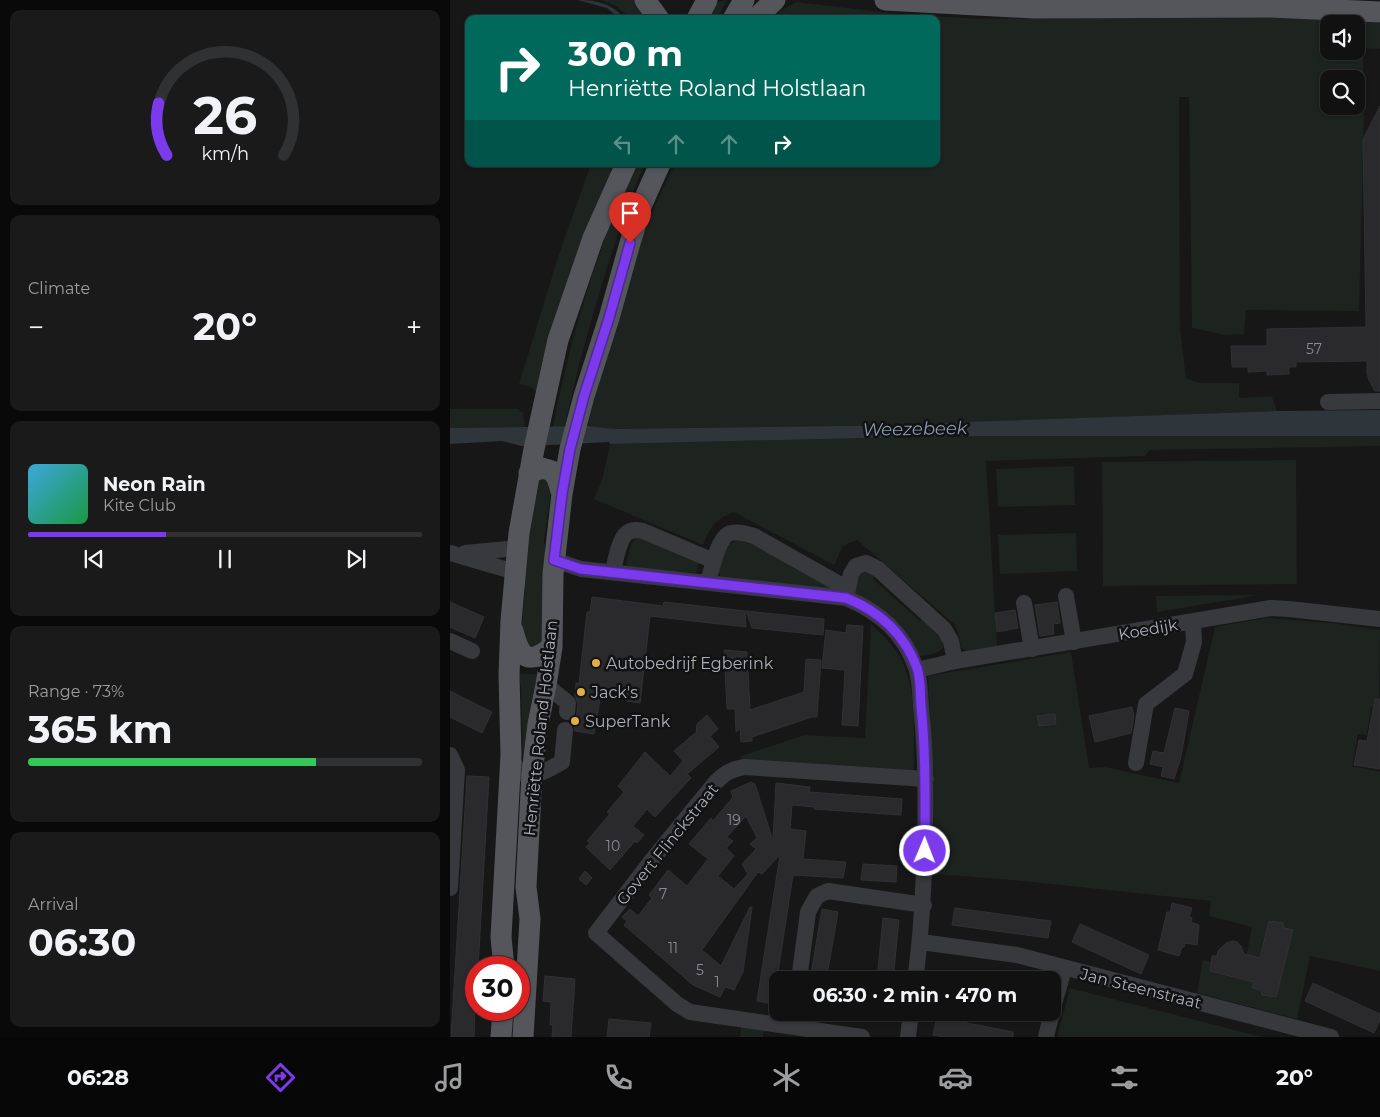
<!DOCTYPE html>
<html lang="en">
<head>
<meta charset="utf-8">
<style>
	:root { --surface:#111112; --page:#1a1a1b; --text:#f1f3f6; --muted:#9c9d9f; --line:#303132; --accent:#7c3aed }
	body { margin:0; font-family:Montserrat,sans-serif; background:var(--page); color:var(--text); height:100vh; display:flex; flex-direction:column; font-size:19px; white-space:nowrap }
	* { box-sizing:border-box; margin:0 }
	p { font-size:16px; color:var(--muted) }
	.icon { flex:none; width:28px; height:28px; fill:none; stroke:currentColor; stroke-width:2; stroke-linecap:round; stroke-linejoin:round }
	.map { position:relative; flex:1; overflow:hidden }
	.side { display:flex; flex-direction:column; gap:10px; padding:10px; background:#09090a; width:450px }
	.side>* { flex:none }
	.banner { position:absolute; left:15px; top:15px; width:475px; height:152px; border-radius:10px; box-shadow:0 1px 4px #0004,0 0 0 1px var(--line); background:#00695c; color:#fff; overflow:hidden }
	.buttons { position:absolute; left:870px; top:15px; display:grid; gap:10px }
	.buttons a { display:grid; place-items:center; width:45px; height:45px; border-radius:10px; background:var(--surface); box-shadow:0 1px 4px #0004,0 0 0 1px var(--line); font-size:25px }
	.speed { position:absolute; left:15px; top:956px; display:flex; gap:10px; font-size:25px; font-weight:700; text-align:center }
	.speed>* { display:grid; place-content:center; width:65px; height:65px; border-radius:50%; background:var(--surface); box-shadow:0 1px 4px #0004,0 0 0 1px var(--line); line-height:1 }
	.speed .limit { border:8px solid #d22; background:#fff; color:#111 }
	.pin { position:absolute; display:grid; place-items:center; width:42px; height:42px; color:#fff; margin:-51px -21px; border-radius:50% 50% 50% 0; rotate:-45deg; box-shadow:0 0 5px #0007 }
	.pin .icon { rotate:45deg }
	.me { position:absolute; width:55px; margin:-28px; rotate:1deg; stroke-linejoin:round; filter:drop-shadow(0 0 4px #0008) }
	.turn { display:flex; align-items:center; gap:18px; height:105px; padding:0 20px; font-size:22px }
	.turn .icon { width:65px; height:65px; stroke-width:2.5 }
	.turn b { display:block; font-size:35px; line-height:42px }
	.lanes { display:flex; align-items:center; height:48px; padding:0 20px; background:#0003; justify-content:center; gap:25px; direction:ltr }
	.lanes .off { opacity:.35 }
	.big { font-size:38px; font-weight:700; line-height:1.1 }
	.side .tile { flex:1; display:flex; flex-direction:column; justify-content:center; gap:8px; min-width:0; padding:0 18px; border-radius:10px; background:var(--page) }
	.side .dial { align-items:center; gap:0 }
	.dial svg { height:130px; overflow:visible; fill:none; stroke:var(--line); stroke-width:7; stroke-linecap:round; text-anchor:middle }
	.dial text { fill:var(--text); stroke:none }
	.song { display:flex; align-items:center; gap:15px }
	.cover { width:60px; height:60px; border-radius:8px; background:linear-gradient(135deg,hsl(200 70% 55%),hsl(140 70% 35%)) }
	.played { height:5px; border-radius:2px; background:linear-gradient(90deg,var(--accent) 35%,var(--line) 35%) }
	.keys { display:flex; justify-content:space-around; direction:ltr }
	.heat { display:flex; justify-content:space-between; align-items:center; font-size:28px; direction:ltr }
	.charge { height:8px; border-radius:4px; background:linear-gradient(90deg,#34c759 73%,var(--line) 0) }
	.trip { position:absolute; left:319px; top:971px; width:292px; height:50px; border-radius:10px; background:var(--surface); box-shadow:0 1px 4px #0004,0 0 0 1px var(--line); font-weight:700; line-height:50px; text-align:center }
	.menu { display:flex; height:80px; justify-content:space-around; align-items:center; background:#070707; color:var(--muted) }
	.menu .icon { width:35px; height:35px }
	.menu .on { color:var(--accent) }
	.menu b { font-size:22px; color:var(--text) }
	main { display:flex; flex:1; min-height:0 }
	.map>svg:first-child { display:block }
	.green { fill:#1d231e; fill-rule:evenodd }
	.water { fill:#2e353b }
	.building { fill:#2a2a2c; stroke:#313134; fill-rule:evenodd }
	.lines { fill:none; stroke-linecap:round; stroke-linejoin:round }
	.minor { stroke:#38393d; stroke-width:16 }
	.major { stroke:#54565c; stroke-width:21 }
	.route-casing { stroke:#51269a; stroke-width:12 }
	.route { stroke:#7c3aed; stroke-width:9 }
	.poi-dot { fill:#e1af46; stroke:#121213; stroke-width:2 }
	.labels { text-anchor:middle; stroke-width:5; stroke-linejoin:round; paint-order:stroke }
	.number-label { font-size:14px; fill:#898c94 }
	.street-label { font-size:16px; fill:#aaaeb7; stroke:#121213 }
	.poi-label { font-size:16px; fill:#aaaeb7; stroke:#121213; text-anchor:start }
	.water-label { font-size:18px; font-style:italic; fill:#849aaf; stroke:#121213 }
</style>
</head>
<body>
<main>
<section class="side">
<div class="tile dial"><svg viewBox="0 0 100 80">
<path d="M14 69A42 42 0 1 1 86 69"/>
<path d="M14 69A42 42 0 0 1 9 37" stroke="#7c3aed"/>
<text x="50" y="56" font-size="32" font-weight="700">26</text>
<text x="50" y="72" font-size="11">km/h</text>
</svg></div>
<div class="tile"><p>Climate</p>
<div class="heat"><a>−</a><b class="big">20°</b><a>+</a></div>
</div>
<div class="tile">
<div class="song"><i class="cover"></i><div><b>Neon Rain</b><p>Kite Club</p></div></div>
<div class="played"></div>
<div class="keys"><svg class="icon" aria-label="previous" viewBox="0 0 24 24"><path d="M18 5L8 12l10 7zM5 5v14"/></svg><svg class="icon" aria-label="pause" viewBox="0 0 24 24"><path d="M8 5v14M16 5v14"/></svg><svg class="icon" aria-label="next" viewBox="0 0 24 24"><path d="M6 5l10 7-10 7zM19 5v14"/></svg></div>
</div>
<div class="tile"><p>Range · 73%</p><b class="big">365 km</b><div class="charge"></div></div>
<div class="tile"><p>Arrival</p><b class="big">06:30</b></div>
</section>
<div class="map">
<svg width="930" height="1037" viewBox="0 0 930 1037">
	<rect width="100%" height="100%" fill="#171718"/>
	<path class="green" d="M151,0H187L202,19H182L166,6Z
		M277,0L267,19H254C259,9 264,1 277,0Z
		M346,2L448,14L530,19L826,16L930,23V49L913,48L914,117L909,311L796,310L794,334L775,335L742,328L739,97H729L730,328L736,378L750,383H789V398L819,396L822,397L827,411L451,425L164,429L138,426C143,402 147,377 153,352C169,287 195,223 225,164H486V19H317ZM879,24H906V51H879ZM879,79H906V106H879Z
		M141,164H163L155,193L91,396L81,387L69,384L109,254Z
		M184,164H195C179,199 169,231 157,268C141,320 126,373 115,427H103C120,337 148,248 184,164Z
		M0,409H68L73,413L75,427L0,428Z
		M496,436H930V446L700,450L695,456L536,461L547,646L516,651L511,647L508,631L504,624L407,540L393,546L384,565L284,512C264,520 261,526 253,545L144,499L152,480L160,444Z
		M846,460L847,584L653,586L652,462Z
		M624,466L625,505L548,507L546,469Z
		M94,475L101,491L94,540L98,567V639L82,650L71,634L75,590L70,566L81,482Z
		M626,533L627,571L550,574L548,535Z
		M185,539H192L251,558L246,573L179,567L176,565L181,545Z
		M289,540L309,547L380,587L378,589L271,576C263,566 274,553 279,544Z
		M410,569L429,571L423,579L470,621L477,615L494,644C492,655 479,654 470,656L403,595Z
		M809,595L707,612L706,596Z
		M816,618L882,623L930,630L929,708L921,707L917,735L908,734L902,766L930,772V971L860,956L847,1019L747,993L753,960L794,969L802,927L759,916L761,901L573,881L484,874V785L478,676L621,652L639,768L655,767L729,783L765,627Z
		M421,624C429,632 438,640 445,649C469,682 463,731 464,769L461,772L292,761L291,756L354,735L415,738Z
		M66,673L93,675L73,763L71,687L69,678Z
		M620,988L812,1037H607Z
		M291,1027L314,1030L313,1037H290Z"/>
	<path class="water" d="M128,0C147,0 163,4 175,19H170L157,8Z
		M930,410V436H496L160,444L159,442L81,446H71L52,441L0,444V428L138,426L164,429L459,425L515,422L827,411Z"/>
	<path class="building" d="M930,106V391H925L919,380L917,373V361L846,362V367H839V374L817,375V371L798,372V367H782L781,346H817V329L916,327L913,139Z
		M142,597L213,606L214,602L295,611L296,627L200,616L190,703L176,701L177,690L152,687L144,734L125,731L124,725L120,721L125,718L127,713L128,704L125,696L126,683L129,684L137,612H140Z
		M0,602L34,617L25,638L0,627Z
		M607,602L610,623L603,624L604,634L590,636L585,605Z
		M565,610L568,628L547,632L545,613Z
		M296,611L374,619L373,635L302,628Z
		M397,625L413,626L408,726L392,725L395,670L372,668L376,630L396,633Z
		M274,650L297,652L300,710L354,692L356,659L371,660L367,717H362L302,737V741L291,742L290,729L286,732L285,709H277Z
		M0,691L42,712L32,733L0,717Z
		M925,699H930V769L904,765L909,740L917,741Z
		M682,707L684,716L681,733L645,742L639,716Z
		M725,708L739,711L731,757L724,779L711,776L713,767L700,764L703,751L714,753Z
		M605,714L606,724L589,726L587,716Z
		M257,715L268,729L260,736L269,747L237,774L241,778L205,817L197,809L183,826L194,835L187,843L185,841L160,870L136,847L140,843L137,841L160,814L157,812L174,792L168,786L195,752L220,776L233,761L224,751L244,734H246L247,724Z
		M17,776L39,777L28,968H26L24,1037H1Z
		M301,782L305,784L323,841L326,783L360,787L359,792L452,799L451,815L364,809L365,807L342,805L340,829L356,831L353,859L396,862L393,878L343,875L323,1004L307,1001L330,855L312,874L308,872L252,950L271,966L300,907H302L293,972L284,990L275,987L270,997L243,985L174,925L177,921L172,917L180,909L188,916L202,898L199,895L218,870L237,886L258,859L239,844L261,818L263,821L283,797L281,791ZM296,816L307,838L300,844L306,849L292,864L298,874L284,889L268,876L284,856L276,848L283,841L277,837Z
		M413,864L447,866L446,882L411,880Z
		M135,871L142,878L136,885L129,879Z
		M722,903L742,908L739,917L742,918L741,922L749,925L747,945L735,943L734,947H732L729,956L708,950L717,912H720Z
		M505,908L601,921L598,938L502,925Z
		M372,909L388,912L384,936L376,980H360Z
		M433,918L449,920L443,980H427Z
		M819,921L833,923L834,928L843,930L826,997L812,995L811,990L802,988L804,982L760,971L762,956H767L768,951L776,943L782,941L787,942L791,946L794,954L810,958Z
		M630,924L699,955L691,974L622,942Z
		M95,976L125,979L121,1037H102L103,1025H100L101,1002L93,1001Z
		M863,983L930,1014V1020L924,1033L855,1001Z
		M487,1017L563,1032V1037H494L483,1035Z
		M159,1019L201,1023L199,1037H157Z"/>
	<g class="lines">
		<path class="minor" d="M878,402L930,401
			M0,553L65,572
			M15,553L67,548
			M104,560L131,569L396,598C430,612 454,633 466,668C471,681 470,703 472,717C476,757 476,796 475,835C474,884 472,932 465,980
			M163,572C165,562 169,539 177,533C182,529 187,530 193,531L264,561
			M258,582C262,569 268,536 281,533C289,531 297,534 304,536L398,589
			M616,596L624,642
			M396,598L401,574L406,566L416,563L428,569L494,629L501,641L505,661
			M574,603L582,649
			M0,641L22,651
			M467,670L505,661L821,608L839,609L930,619
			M96,685L118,703L117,712
			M0,755L7,770L0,888
			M61,755C63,760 65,766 68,770C79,783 101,768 112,762L115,730
			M686,763L696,704L735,674L744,642L743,621
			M471,942L567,955L881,1037
			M349,980L358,912L367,896L378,891L474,905
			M602,1011L614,969
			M412,1037L240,1012L227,1004L146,933L202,860L265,783C275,773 281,769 295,767L476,779
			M458,1037L461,1012
			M596,1037L602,1012"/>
		<path class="major" d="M195,0L209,19
			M435,0L584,8L820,7L930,12
			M247,19L257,0
			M283,19L294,0
			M305,19L325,0
			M79,473L92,468L102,471L107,478L112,494
			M63,631C70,658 78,666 102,647
			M54,968L51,937L61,755L59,675L61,621L69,533L84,449L108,340L143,238L176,164
			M51,1037L53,1010
			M73,1037L80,919L76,887L82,774L88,724L96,685L102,647L103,574L112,494L120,449L134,396L159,318L180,243L192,204L210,164"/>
	</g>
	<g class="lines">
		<g class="route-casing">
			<path id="route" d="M180,243L159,318L134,396L120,449L112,494L104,560L131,569L396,598C429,611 454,633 467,668C471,679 470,694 471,706C476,754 475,802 475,851"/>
		</g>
		<use href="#route" class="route"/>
	</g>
	<g class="poi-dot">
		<circle cx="146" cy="663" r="5"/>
		<circle cx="131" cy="692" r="5"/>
		<circle cx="125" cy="721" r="5"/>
	</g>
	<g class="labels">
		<g class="number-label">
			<text x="864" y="354">57</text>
			<text x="284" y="825">19</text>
			<text x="163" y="851">10</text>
			<text x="213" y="899">7</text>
			<text x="223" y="953">11</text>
			<text x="250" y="975">5</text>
			<text x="267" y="987">1</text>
		</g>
		<g class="street-label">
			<text transform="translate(698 629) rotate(-10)" y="6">Koedijk</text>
			<text transform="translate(90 728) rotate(-84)" y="6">Henriëtte Roland Holstlaan</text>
			<text transform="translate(217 844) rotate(-51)" y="6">Govert Flinckstraat</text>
			<text transform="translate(691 988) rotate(14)" y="6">Jan Steenstraat</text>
		</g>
		<g class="poi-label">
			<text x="156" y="669">Autobedrijf Egberink</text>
			<text x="141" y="698">Jack's</text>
			<text x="135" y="727">SuperTank</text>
		</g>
		<g class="water-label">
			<text transform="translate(465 429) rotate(-1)" y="6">Weezebeek</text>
		</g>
	</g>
</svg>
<div class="buttons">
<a><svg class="icon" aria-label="sound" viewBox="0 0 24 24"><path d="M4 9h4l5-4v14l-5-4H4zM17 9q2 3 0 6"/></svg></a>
<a><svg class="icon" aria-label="search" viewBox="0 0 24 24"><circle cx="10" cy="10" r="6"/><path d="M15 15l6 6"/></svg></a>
</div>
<div class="speed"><div class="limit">30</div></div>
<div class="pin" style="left:180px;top:243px;background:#d93025"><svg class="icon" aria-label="arrive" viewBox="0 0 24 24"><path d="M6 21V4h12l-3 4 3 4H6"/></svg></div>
<svg class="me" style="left:475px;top:851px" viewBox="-20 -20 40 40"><circle r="17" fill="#7c3aed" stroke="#fff" stroke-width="3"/><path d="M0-11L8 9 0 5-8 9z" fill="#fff"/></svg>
<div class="trip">06:30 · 2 min · 470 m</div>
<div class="banner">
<div class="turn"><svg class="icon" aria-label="right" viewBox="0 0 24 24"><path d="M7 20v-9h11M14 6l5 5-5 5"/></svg><div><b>300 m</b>Henriëtte Roland Holstlaan</div></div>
<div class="lanes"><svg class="icon off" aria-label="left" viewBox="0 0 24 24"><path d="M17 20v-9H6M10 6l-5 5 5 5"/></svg><svg class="icon off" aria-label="ahead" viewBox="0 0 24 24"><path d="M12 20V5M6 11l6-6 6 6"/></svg><svg class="icon off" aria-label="ahead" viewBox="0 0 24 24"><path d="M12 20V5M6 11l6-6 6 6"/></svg><svg class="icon" aria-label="right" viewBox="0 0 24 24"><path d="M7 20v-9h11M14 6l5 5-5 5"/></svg></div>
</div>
</div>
</main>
<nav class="menu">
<b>06:28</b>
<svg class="icon on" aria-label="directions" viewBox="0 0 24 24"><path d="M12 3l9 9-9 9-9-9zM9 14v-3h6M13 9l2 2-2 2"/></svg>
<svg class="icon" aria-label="music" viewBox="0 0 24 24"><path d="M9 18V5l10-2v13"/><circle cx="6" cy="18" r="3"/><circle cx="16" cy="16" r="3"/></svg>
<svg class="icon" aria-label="phone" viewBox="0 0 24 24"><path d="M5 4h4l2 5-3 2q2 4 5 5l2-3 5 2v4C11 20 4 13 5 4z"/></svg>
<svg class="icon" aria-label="climate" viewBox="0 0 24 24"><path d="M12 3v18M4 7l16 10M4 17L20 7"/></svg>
<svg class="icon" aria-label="car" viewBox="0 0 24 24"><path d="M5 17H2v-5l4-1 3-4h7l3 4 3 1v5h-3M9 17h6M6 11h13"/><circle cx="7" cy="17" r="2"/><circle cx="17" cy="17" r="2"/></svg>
<svg class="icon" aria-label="filters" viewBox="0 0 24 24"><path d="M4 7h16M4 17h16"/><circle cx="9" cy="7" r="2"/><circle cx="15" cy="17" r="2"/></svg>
<b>20°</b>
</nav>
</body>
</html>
